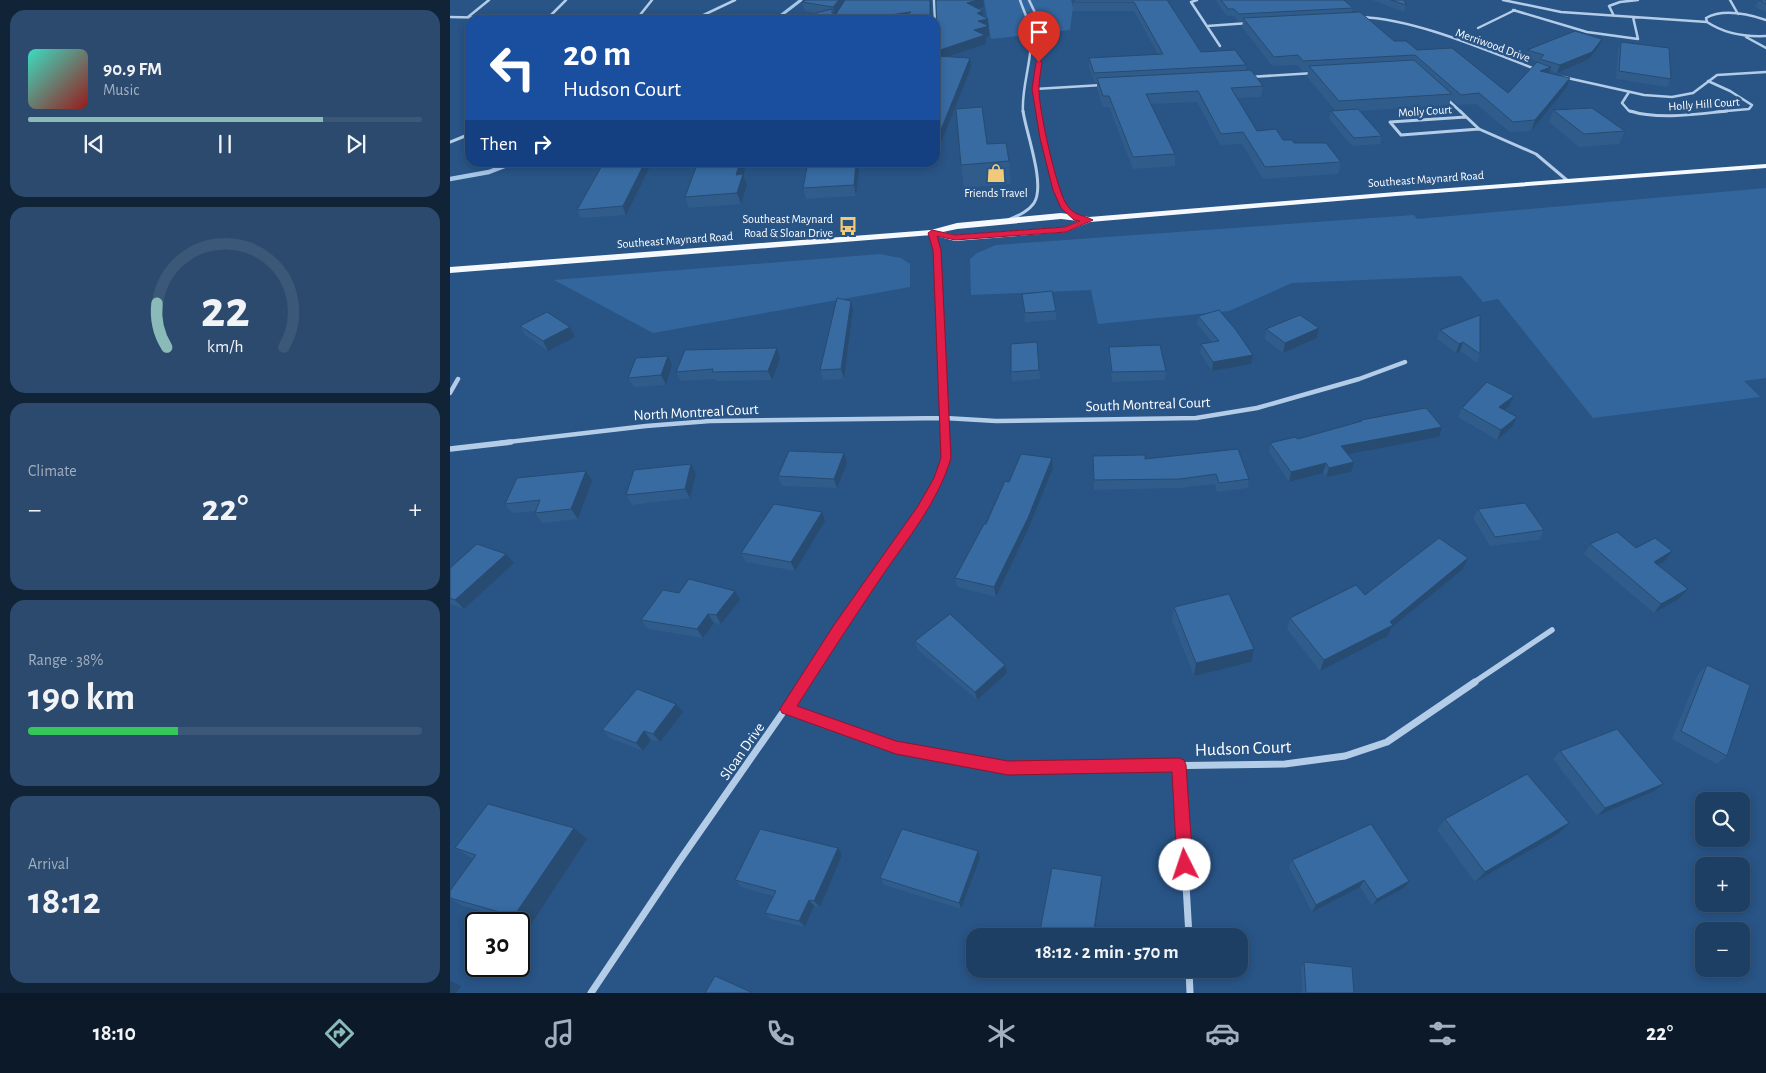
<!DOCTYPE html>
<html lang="en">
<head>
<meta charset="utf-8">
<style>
	:root { --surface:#1e3f64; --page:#2b4a6d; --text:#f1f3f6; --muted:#a1afbf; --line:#3c5878; --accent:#8bbbb9 }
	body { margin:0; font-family:"Alegreya Sans",sans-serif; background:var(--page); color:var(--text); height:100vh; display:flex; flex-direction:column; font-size:19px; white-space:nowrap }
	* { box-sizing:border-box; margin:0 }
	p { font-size:16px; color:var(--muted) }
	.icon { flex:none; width:28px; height:28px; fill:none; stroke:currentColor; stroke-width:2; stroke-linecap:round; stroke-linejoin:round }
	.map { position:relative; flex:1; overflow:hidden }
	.details { display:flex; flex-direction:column; gap:10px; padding:10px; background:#102337; width:450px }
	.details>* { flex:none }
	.top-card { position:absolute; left:15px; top:15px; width:475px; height:152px; border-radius:15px; box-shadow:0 2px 8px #0003,0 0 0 1px var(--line); background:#1a4fa0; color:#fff; overflow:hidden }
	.tools { position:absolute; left:1245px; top:792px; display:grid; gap:10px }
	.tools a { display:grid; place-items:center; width:55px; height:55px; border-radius:10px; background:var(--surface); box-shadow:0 2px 8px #0003,0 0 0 1px var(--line); font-size:25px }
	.speed { position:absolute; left:15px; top:912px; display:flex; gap:10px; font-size:25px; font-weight:700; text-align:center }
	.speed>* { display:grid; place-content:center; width:65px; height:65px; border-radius:50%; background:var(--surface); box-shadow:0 2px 8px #0003,0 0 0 1px var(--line); line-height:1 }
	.speed .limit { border:2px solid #111; border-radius:8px; background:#fff; color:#111 }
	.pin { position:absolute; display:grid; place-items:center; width:42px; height:42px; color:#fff; margin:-51px -21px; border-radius:50% 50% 50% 0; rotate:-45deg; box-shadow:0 0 5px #0007 }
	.pin .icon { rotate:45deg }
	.me { position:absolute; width:55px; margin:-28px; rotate:356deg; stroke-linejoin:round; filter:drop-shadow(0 0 4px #0008) }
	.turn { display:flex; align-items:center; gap:18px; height:105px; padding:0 15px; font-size:22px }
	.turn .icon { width:65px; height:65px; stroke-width:2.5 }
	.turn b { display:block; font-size:35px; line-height:42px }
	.then { display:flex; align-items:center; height:48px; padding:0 15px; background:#0003; gap:10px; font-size:19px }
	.big { font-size:38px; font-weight:600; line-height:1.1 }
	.details .tile { flex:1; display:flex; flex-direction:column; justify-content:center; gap:8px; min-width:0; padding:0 18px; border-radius:15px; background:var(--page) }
	.details .dial { align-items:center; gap:0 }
	.dial svg { height:130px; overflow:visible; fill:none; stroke:var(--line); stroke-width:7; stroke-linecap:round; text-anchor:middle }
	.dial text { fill:var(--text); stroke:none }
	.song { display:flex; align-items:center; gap:15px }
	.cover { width:60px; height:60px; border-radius:8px; background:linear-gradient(135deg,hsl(170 70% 55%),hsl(0 70% 35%)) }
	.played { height:5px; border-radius:2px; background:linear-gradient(90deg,var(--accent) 75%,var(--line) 75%) }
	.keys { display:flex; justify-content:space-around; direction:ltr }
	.heat { display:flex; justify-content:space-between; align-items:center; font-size:28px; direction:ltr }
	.charge { height:8px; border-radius:4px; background:linear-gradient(90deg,#34c759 38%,var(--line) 0) }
	.trip { position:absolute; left:516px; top:928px; width:282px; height:50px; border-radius:15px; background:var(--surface); box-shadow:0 2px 8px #0003,0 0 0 1px var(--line); font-weight:600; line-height:50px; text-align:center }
	.menu { display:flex; height:80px; justify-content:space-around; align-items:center; background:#0c1928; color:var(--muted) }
	.menu .icon { width:35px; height:35px }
	.menu .active { color:var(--accent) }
	.menu b { font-size:22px; color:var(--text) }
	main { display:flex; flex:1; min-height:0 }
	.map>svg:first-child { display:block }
	.green { fill:#33669d }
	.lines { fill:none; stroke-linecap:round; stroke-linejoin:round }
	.stream-far1 { stroke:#a7c7e8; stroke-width:3 }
	.stream { stroke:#a7c7e8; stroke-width:4.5 }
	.minor-far4 { stroke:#b3cce8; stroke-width:2.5 }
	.minor-far3 { stroke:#b3cce8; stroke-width:3 }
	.minor-far2 { stroke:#b3cce8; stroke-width:4.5 }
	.minor-far1 { stroke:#b3cce8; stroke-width:5.5 }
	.minor { stroke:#b3cce8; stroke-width:7 }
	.primary { fill:#f5f9fe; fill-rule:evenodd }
	.wall { fill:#305c8b }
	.shaded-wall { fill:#274b71 }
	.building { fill:#386ba2; stroke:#274b71 }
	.route { fill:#e11d48; stroke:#92132f }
	.labels { text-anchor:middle; stroke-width:5; stroke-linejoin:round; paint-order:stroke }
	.far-street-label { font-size:12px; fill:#fff; stroke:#285486 }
	.far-poi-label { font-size:12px; fill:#fff; stroke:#285486 }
	.street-label { font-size:15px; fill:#fff; stroke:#285486 }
	.near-street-label { font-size:18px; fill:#fff; stroke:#285486 }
</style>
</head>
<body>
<main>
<section class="details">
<div class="tile">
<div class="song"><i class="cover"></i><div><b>90.9 FM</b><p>Music</p></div></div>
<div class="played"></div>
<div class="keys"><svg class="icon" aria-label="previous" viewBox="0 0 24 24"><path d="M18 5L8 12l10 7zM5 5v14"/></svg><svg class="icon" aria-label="pause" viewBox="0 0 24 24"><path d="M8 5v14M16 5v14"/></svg><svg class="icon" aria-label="next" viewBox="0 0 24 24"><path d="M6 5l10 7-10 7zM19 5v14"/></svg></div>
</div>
<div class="tile dial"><svg viewBox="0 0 100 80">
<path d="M14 69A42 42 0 1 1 86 69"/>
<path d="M14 69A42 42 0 0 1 8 42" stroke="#8bbbb9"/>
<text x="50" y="56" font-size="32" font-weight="700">22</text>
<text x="50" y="72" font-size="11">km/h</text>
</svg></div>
<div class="tile"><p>Climate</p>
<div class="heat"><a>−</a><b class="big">22°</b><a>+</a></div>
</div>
<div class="tile"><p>Range · 38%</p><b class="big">190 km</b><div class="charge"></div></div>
<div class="tile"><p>Arrival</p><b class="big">18:12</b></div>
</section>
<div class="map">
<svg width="1316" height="993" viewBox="0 0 1316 993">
	<rect width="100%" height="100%" fill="#285486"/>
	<path class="green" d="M534,0H621L623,8L620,30L541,39Z
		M1316,188V378L1294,381L1310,397L1143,418L1048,299L1033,302L1011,276L842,283L779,311L648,324L641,290L521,295L520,259L527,253L546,245L964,215L967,219Z
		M430,254L451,258L460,264V287L203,333L104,280Z"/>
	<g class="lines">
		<path class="stream-far1" d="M325,20L351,0"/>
		<path class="stream" d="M0,179L39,172L65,162"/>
		<path class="minor-far4" d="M484,0L485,20
			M570,0C573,10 579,20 580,30C584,58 571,85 573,112
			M579,0L588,19L591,36L585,89L589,112
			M747,0L741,2L770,46
			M1053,0L1111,12L1257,22
			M1280,0L1288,14
			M1063,10L1137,32L1188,39L1183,17
			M1164,16L1159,6L1170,2L1188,0
			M0,17L159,20
			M18,17L39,0
			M910,17C966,19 1035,50 1088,70
			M98,18L116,0
			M186,20L202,0
			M243,20L285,0
			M1316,20C1298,14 1274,8 1256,18L1257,22C1275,34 1295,37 1316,36
			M485,23V64
			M757,26L799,23
			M1028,28L1065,10
			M1296,37L1316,48
			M800,77L864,73
			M1113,77L1194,95L1222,97L1243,93L1267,75L1316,72
			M1258,81L1280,91L1302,105L1299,109L1265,112
			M585,89L652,85
			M1179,92L1172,103L1179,111L1184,112
			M996,98L1011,112"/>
		<path class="minor-far3" d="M589,111C592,130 604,194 614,207C618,211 622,215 626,218
			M1010,111L1029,129L1086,154L1118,181
			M1180,111C1208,120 1248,114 1277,111
			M1016,117L940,122L951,135L1029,129
			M0,142L20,134
			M558,220C567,216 578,212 584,203C596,185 576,133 573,111
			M481,233L487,257"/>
		<path class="minor-far2" d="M487,256L495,443
			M0,393L8,379
			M50,443L196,426L260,421L495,418L546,421L746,418L807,408L909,379L955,362"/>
		<path class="minor-far1" d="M0,449L61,442
			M354,683L472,509L490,478L496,458L495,442
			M1023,683L1102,630"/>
		<path class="minor" d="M337,709L446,748L558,768L835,764L895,756L937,742L1025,682
			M729,765L739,936
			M739,969L740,993
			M141,993L230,860L354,682"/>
		<path class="primary" d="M1316,164V168L946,196L640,222L616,232L505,241L482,235L0,273V267L481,230L507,223L611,213L639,217L946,192ZM611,219L629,221L615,227L505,235L493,232L507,229Z"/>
	</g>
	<path class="wall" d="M481,0V20H368L366,13L355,11L352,2Z
		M486,0H533L534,7L529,9L533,11L534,17L538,19L539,36L536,37V44L498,57L521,68L489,148H485V56H488L487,51Z
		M717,0L751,52L796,65V70L813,86L811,97L787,98L807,131L833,140L844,143L891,162L888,174L813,179L792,144L770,145L747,102L701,104L725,154V166L683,169L659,107H653L647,89V82L645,83L639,67V58L708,54L684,11H623V2Z
		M765,0H894L903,8L902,12L944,41L967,50L1058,93L1089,63V62L1075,57L1077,50L1149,46L1139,59L1107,73L1100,70L1099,73L1116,88L1081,131L1060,132L1026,104L1008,105L1001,99L999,105L910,111L932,136L930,144L902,146L879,119L881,111L885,110L857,77L858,71H852L847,65L822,66L792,27L793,21H788L784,16H777Z
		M922,0H954L956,5L954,12Z
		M1309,0H1316V12L1305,7Z
		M1171,42L1221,79L1217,87L1166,79L1168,49Z
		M1103,110L1175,131L1169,144L1129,147L1099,122Z
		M537,144L559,161L561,184L514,188L511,165Z
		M154,162L176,215L131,218L127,210Z
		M410,162L406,196L356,199L353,188Z
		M293,174L297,185L291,204L239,208L235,197Z
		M572,294L606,311V320L575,322Z
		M403,310L394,379L373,380L370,370Z
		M1030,315V354L1027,363L1010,351L1006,353L987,339L990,330Z
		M748,316L803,355L801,364L762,371L750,353L751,344L762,342L747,324Z
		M70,326L120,327L125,337L98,351L75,335Z
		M869,328L867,338L833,353L815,339L816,329Z
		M587,342L590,379L562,381L561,372Z
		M659,347L716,371L715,380L662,382L659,356Z
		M327,348L330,358L322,380L266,381L265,379L231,381L226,372Z
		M218,356L222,365L216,385L184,387L178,378Z
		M1059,406L1054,410L1062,427L1047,440L1008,417L1012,408Z
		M911,420L989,437L897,454L904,462L901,472L876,477L873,473L839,482L819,452L820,443L848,439L910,422Z
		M394,453L397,463L387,488L332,486L328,476Z
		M643,456L695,459L799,479L798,488L767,492L765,484L729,488L644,490Z
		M602,458L603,468L579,527L546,597L507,587L505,578L536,524Z
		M241,464L246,474L240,498L182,505L176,495Z
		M142,481L128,519L92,523L85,513L86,511L62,513L55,504Z
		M1028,509L1094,530L1089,540L1040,546L1023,518Z
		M375,521L345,571L296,562L291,553Z
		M1140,544L1222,551L1215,561L1208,565L1238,589L1230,598L1204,613L1134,554Z
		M56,554L64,563L14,609L0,604V568Z
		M1012,570L941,628L938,636L870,671L837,629L840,618L915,595Z
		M285,591L290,600L271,624L264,623L253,638L198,629L191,620Z
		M724,607L801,662L744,676L722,620Z
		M465,641L555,665L557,673L527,700L468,650Z
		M1257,665L1277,756L1267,764L1222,739L1248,674Z
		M233,712L210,742L201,740L193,751L160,738L152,730Z
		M1110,751L1204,791L1147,816L1103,759Z
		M995,819L1108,834L1025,882L987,830Z
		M124,828L137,839L80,926L13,906L0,899V891L23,859L5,848Z
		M388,848L392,855L370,907L364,906L355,927L321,919L315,913L323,896L291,887L285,880Z
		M530,858L511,909L434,885L430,878Z
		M842,860L954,888L922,905L910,887L862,912L839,867Z
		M854,962L904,993H852L851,967Z"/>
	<path class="shaded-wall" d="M389,0H397L385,16L383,7Z
		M480,0H481V20H480Z
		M519,0H533L534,7L518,12L517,3Z
		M533,11L534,20L538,19L539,36L536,37V44L488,60L487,51L524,30L527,13Z
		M461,12L463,20H405Z
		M1152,39L1149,46L1139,59L1107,73L1110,65Z
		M520,58L521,68L489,148L488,137Z
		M1101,67L1097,77L1090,71Z
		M1120,78L1116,88L1081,131L1085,120Z
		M195,162H202L176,215L173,206Z
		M290,162H297L290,186L286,175Z
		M406,162H410L406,196L404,185Z
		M293,174L297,185L291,204L287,193Z
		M401,301L403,310L394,379L391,369Z
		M120,327L125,337L98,351L93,341Z
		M869,328L867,338L833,353L835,343Z
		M1013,342L1010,351L1006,353L1009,344Z
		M327,348L330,358L322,380L318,371Z
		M803,355L801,364L762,371L763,362Z
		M218,356L222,365L216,385L211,375Z
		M1064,396L1059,406L1045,417L1049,407Z
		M1067,417L1062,427L1047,440L1051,430Z
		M992,427L989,437L888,456L891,446Z
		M394,453L397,463L387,488L384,479Z
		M602,458L603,468L579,527L546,597L544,587Z
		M904,462L901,472L876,477L879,468Z
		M876,463L873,473L839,482L841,472Z
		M241,464L246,474L240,498L235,489Z
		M136,471L142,481L128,519L121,509Z
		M372,512L375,521L345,571L341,562Z
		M1222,551L1215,561L1197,571L1204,562Z
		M56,554L64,563L14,609L5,600Z
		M1018,558L1012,570L941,628L938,636L870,671L874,660L940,622Z
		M1238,589L1230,598L1204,613L1211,604Z
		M285,591L290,600L271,624L266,615Z
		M258,614L264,623L253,638L247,629Z
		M804,649L801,662L744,676L746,663Z
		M555,665L557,673L527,700L525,692Z
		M226,704L233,712L210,742L203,734Z
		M194,731L201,740L193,751L186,743Z
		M1213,784L1204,791L1147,816L1155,808Z
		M1119,823L1108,834L1025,882L1035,872Z
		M124,828L137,839L80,926L64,916Z
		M388,848L392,855L370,907L364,901Z
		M528,851L530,858L511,909L509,903Z
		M652,876V882L644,936H643Z
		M914,880L910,887L862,912L866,905Z
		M959,881L954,888L922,905L927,899Z
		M359,900L364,906L355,927L349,921Z
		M0,981L11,986L6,993H0Z"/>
	<path class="building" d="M356,0H389L383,7L352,2Z
		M395,0H480V20H445L461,12L405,20H368L366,13L382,9V13L386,14Z
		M486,0H528L517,3L533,11L527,13L538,19L528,21L539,26L524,30L535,35L487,51Z
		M625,0H717L751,52L785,50L796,65L644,73L639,58L713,54L684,2H623Z
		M771,0H894L903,8L789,14L784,9H778Z
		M941,0H954L956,5Z
		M1309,0H1316V4Z
		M910,12L944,41H956L967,50L1002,48L1058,93L1087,62L1101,67L1090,71L1120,78L1085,120L1063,122L1029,93L1011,95L965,55L853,61L848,55L824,57L793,18Z
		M1125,31L1152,39L1142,52L1110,65L1090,59L1094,55L1077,50Z
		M1171,42L1219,48L1221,79L1169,71Z
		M485,56L520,58L488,137L485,138Z
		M964,60L1002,94L889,101L859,66Z
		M801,70L813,86L781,88L807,131L826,129L833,140H842L844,143H876L891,162L815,167L793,132L771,134L748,91L696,94L725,154L683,157L659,96H653L647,78Z
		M532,107L537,144L556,143L559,161L511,165L506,109Z
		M1142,108L1175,131L1134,134L1103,110Z
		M908,109L932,136L904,138L881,111Z
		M154,162H195L173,206L127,210Z
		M248,162H290L286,175L293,174L287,193L235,197Z
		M358,162H406L404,185L353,188Z
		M602,291L606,311L575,313L572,294Z
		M387,298L401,301L391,369L370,370Z
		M769,310L786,330L803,355L763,362L751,344L769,341L748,316Z
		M97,312L120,327L93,341L70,326Z
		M850,315L869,328L835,343L816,329Z
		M1030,315V354L1013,342L1009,344L990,330Z
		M587,342L589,370L561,372V344Z
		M710,345L716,371L662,372L659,347Z
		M327,348L318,371L262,372L263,369L226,372L235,350Z
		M218,356L211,375L178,378L186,358Z
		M1037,382L1064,396L1049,407L1067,417L1051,430L1012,408Z
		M976,408L992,427L891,446L904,462L879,468L876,463L841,472L820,443L845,437L848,439L912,421L911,420Z
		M788,449L799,479L769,483L766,474L730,479L644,480L643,456L695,455V459Z
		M339,451L394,453L384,479L328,476Z
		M571,454L602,458L578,518L544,587L505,578L534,524H536L555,481L559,482Z
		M241,464L235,489L176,495L184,470Z
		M136,471L121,509L85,513L90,500L55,504L67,478Z
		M1075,503L1094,530L1045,537L1028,509Z
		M324,504L372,512L341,562L291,553Z
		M1167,532L1186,548L1205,538L1222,551L1204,562L1238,589L1211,604L1140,544Z
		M989,538L1018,558L940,622L943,625L874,660L840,618L906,585L915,595Z
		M27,544L56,554L5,600L0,598V568Z
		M239,579L285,591L266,615L258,614L247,629L191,620L213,590L229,593Z
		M779,594L804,649L746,663L724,607Z
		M500,614L555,665L525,692L465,641Z
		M1257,665L1300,685L1277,756L1231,731Z
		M187,689L226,704L203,734L194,731L186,743L152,730Z
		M1167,729L1213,784L1155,808L1110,751Z
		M1077,774L1119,823L1035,872L995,819Z
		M38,804L124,828L64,916L0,898V891L26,855L5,848Z
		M921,824L959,881L927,899L914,880L866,905L842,860Z
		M310,829L388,848L364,901L359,900L349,921L315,913L326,891L285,880Z
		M452,829L528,851L509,903L430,878Z
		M602,868L652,876L643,936H589Z
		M854,962L902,967L904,993H856Z
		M265,976L303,993H255Z"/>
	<path class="route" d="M589,60L592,62C591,70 589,80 589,88C588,107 607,192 617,205C624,216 634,215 643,220L616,232L505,240L487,236L491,250L501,458C488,502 458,538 432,576C403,619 375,662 347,706L446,741L558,761L729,758L734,760L736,765L743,865L741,871L735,873L730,871L727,865L722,772L558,775L446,754L332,713L330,709L384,625L468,506L484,478L491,458L483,250L478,233L482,230L505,235L615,227L630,221L624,220L611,208L603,190L590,138L582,89L586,62Z"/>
	<defs>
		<g id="shop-bare" transform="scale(1.5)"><path d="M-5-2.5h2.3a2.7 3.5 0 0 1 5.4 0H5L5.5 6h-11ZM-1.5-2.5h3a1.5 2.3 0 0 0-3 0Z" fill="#f0ca79" stroke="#285486" stroke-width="2.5" paint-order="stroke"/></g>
		<g id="bus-bare" transform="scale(1.5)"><path d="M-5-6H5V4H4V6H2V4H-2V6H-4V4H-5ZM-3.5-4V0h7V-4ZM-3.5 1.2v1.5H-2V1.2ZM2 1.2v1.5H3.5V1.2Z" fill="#f0ca79" stroke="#285486" stroke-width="2.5" paint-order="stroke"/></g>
	</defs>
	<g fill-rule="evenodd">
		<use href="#shop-bare" x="546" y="173"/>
		<use href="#bus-bare" x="398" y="226"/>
	</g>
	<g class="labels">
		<g class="far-street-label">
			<text transform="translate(1043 45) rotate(20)" y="4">Merriwood Drive</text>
			<text transform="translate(1254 104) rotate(-4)" y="4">Holly Hill Court</text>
			<text transform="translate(975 111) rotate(-4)" y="4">Molly Court</text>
			<text transform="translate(976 179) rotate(-4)" y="4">Southeast Maynard Road</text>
			<text transform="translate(225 240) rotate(-4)" y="4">Southeast Maynard Road</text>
		</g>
		<g class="far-poi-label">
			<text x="546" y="197">Friends Travel</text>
			<text x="383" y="223" text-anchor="end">Southeast Maynard<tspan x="383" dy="14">Road &amp; Sloan Drive</tspan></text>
		</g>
		<g class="street-label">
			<text transform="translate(698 404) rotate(-2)" y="5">South Montreal Court</text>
			<text transform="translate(246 412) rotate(-3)" y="5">North Montreal Court</text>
			<text transform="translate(292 751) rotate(-55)" y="5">Sloan Drive</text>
		</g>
		<g class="near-street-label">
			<text transform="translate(793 748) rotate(-2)" y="6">Hudson Court</text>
		</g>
	</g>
</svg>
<div class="tools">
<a><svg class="icon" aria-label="search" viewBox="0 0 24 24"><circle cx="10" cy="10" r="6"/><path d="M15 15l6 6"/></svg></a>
<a>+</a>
<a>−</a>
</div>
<div class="speed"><div class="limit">30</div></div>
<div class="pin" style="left:589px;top:62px;background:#d93025"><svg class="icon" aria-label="arrive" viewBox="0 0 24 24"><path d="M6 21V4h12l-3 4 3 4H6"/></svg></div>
<svg class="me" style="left:735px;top:865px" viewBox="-20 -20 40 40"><circle r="19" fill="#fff"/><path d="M0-13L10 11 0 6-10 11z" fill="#e11d48"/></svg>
<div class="trip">18:12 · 2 min · 570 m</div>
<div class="top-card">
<div class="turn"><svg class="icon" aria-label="left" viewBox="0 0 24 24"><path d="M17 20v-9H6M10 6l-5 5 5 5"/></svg><div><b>20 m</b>Hudson Court</div></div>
<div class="then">Then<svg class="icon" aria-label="right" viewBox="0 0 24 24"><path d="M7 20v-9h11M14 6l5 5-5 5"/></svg></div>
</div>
</div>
</main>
<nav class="menu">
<b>18:10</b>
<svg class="icon active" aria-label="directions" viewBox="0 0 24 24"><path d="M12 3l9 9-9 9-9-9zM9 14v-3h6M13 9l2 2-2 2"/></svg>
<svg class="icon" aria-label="music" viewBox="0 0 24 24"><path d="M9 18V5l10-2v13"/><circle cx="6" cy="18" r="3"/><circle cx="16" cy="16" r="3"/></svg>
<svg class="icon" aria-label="phone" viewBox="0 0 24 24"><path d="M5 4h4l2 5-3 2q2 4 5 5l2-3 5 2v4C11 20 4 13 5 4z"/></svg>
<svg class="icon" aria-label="climate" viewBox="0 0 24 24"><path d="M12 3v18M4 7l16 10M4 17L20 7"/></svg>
<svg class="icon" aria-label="car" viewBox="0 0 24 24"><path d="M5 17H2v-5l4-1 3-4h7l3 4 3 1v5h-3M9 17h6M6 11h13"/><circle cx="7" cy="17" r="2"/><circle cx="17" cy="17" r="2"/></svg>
<svg class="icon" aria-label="filters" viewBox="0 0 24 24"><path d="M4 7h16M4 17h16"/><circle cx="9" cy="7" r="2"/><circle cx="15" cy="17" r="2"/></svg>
<b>22°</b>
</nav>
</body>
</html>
